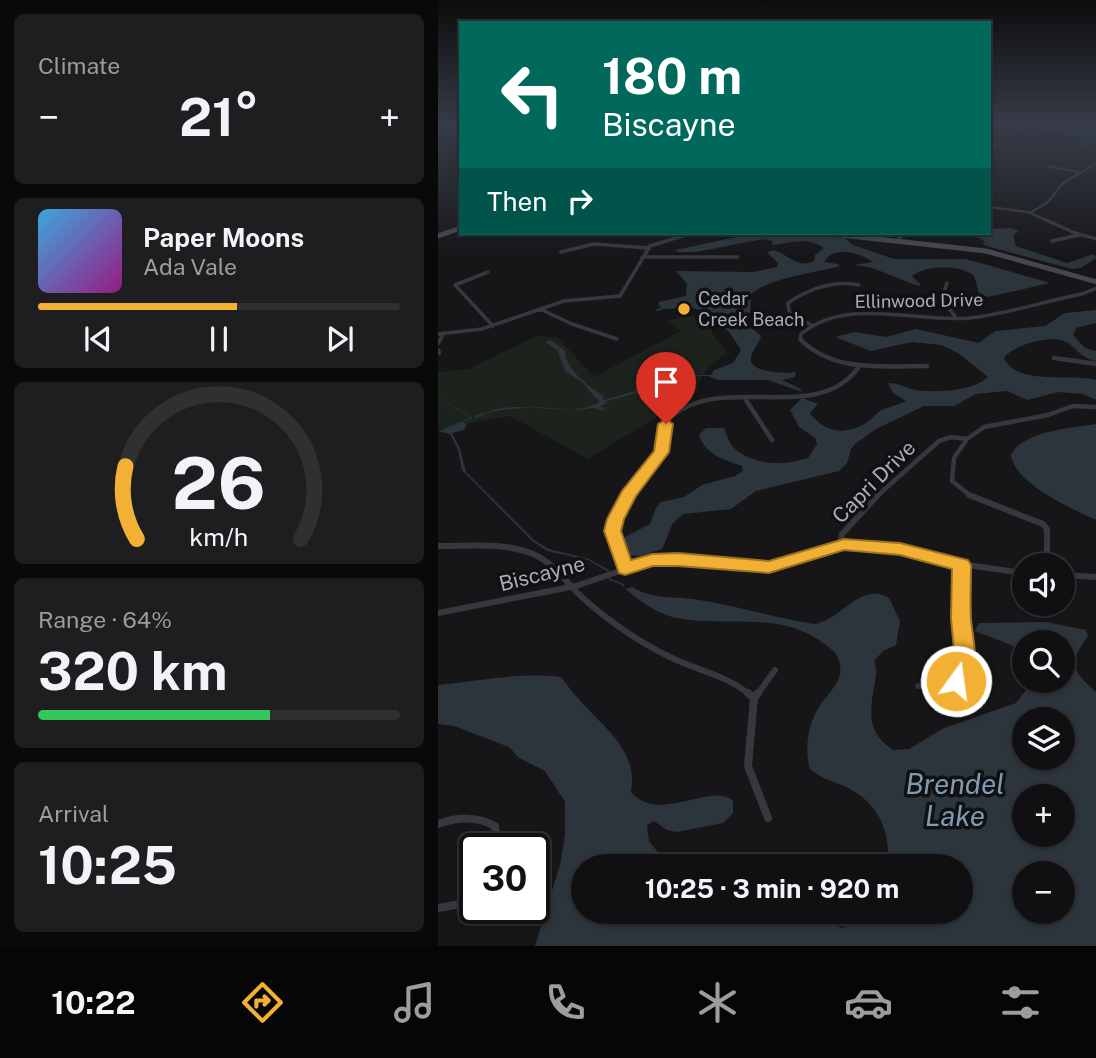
<!DOCTYPE html>
<html lang="en">
<head>
<meta charset="utf-8">
<style>
	:root { --surface:#101012; --page:#1e1e20; --text:#f1f3f6; --muted:#9c9d9f; --line:#303032; --accent:#f2b134 }
	body { margin:0; font-family:"Public Sans",sans-serif; background:var(--page); color:var(--text); height:100vh; display:flex; flex-direction:column; font-size:26px; white-space:nowrap }
	* { box-sizing:border-box; margin:0 }
	p { font-size:23px; color:var(--muted) }
	.icon { flex:none; width:38px; height:38px; fill:none; stroke:currentColor; stroke-width:2; stroke-linecap:round; stroke-linejoin:round }
	.map { position:relative; flex:1; overflow:hidden }
	.details { display:flex; flex-direction:column; gap:14px; padding:14px; background:#09090a; width:438px }
	.details>* { flex:none }
	.guide { position:absolute; left:21px; top:21px; width:532px; height:214px; border-radius:0px; box-shadow:0 2px 5px #0004,0 0 0 2px var(--line); background:#00695c; color:#fff; overflow:hidden }
	.controls { position:absolute; left:574px; top:553px; display:grid; gap:14px }
	.controls a { display:grid; place-items:center; width:63px; height:63px; border-radius:50%; background:var(--surface); box-shadow:0 2px 5px #0004,0 0 0 2px var(--line); font-size:35px }
	.speed { position:absolute; left:21px; top:833px; display:flex; gap:14px; font-size:35px; font-weight:700; text-align:center }
	.speed>* { display:grid; place-content:center; width:91px; height:91px; border-radius:50%; background:var(--surface); box-shadow:0 2px 5px #0004,0 0 0 2px var(--line); line-height:1 }
	.speed .limit { border:4px solid #111; border-radius:10px; background:#fff; color:#111 }
	.pin { position:absolute; display:grid; place-items:center; width:60px; height:60px; color:#fff; margin:-72px -30px; border-radius:50% 50% 50% 0; rotate:-45deg; box-shadow:0 0 7px #0007 }
	.pin .icon { rotate:45deg }
	.me { position:absolute; width:77px; margin:-38px; rotate:14deg; stroke-linejoin:round; filter:drop-shadow(0 0 5px #0008) }
	.turn { display:flex; align-items:center; gap:24px; height:147px; padding:0 28px; font-size:32px }
	.turn .icon { width:91px; height:91px; stroke-width:2.5 }
	.turn b { display:block; font-size:49px; line-height:60px }
	.then { display:flex; align-items:center; height:66px; padding:0 28px; background:#0003; gap:14px; font-size:26px }
	.big { font-size:52px; font-weight:700; line-height:1.1 }
	.details .widget { flex:1; display:flex; flex-direction:column; justify-content:center; gap:10px; min-width:0; padding:0 24px; border-radius:10px; background:var(--page) }
	.details .dial { align-items:center; gap:0 }
	.dial svg { height:182px; overflow:visible; fill:none; stroke:var(--line); stroke-width:7; stroke-linecap:round; text-anchor:middle }
	.dial text { fill:var(--text); stroke:none }
	.song { display:flex; align-items:center; gap:21px }
	.cover { width:84px; height:84px; border-radius:10px; background:linear-gradient(135deg,hsl(200 70% 55%),hsl(310 70% 35%)) }
	.played { height:7px; border-radius:4px; background:linear-gradient(90deg,var(--accent) 55%,var(--line) 55%) }
	.keys { display:flex; justify-content:space-around; direction:ltr }
	.heat { display:flex; justify-content:space-between; align-items:center; font-size:38px; direction:ltr }
	.charge { height:10px; border-radius:5px; background:linear-gradient(90deg,#34c759 64%,var(--line) 0) }
	.trip { position:absolute; left:133px; top:854px; width:402px; height:70px; border-radius:35px; background:var(--surface); box-shadow:0 2px 5px #0004,0 0 0 2px var(--line); font-weight:700; line-height:70px; text-align:center }
	.tab-bar { display:flex; height:112px; justify-content:space-around; align-items:center; background:#060607; color:var(--muted) }
	.tab-bar .icon { width:49px; height:49px }
	.tab-bar .on { color:var(--accent) }
	.tab-bar b { font-size:32px; color:var(--text) }
	main { display:flex; flex:1; min-height:0 }
	.map>svg:first-child { display:block }
	.green { fill:#1c231d }
	.water { fill:#2c353c; fill-rule:evenodd }
	.lines { fill:none; stroke-linecap:round; stroke-linejoin:round }
	.stream { stroke:#2c353c; stroke-width:2 }
	.minor-far4 { stroke:#37383d; stroke-width:2.5 }
	.minor-far3 { stroke:#37383d; stroke-width:3.5 }
	.minor-far2 { stroke:#37383d; stroke-width:4.5 }
	.minor-far1 { stroke:#37383d; stroke-width:6 }
	.minor { stroke:#37383d; stroke-width:8 }
	.secondary { stroke:#45474d; stroke-width:5 }
	.route { fill:#f2b134; stroke:#9d7322; stroke-width:2 }
	.poi-dot { fill:#f2b134; stroke:#111113; stroke-width:2.5 }
	.labels { text-anchor:middle; stroke-width:7; stroke-linejoin:round; paint-order:stroke }
	.far-poi-label { font-size:18px; fill:#a8adb8; stroke:#111113; text-anchor:start }
	.far-street-label { font-size:18px; fill:#a8adb8; stroke:#111113 }
	.street-label { font-size:21px; fill:#a8adb8; stroke:#111113 }
	.near-water-label { font-size:28px; font-style:italic; fill:#7f9bb3; stroke:#111113 }
</style>
</head>
<body>
<main>
<section class="details">
<div class="widget"><p>Climate</p>
<div class="heat"><a>−</a><b class="big">21°</b><a>+</a></div>
</div>
<div class="widget">
<div class="song"><i class="cover"></i><div><b>Paper Moons</b><p>Ada Vale</p></div></div>
<div class="played"></div>
<div class="keys"><svg class="icon" aria-label="previous" viewBox="0 0 24 24"><path d="M18 5L8 12l10 7zM5 5v14"/></svg><svg class="icon" aria-label="pause" viewBox="0 0 24 24"><path d="M8 5v14M16 5v14"/></svg><svg class="icon" aria-label="next" viewBox="0 0 24 24"><path d="M6 5l10 7-10 7zM19 5v14"/></svg></div>
</div>
<div class="widget dial"><svg viewBox="0 0 100 80">
<path d="M14 69A42 42 0 1 1 86 69"/>
<path d="M14 69A42 42 0 0 1 9 37" stroke="#f2b134"/>
<text x="50" y="56" font-size="32" font-weight="700">26</text>
<text x="50" y="72" font-size="11">km/h</text>
</svg></div>
<div class="widget"><p>Range · 64%</p><b class="big">320 km</b><div class="charge"></div></div>
<div class="widget"><p>Arrival</p><b class="big">10:25</b></div>
</section>
<div class="map">
<svg width="659" height="946" viewBox="0 0 659 946">
	<rect width="100%" height="100%" fill="#161618"/>
	<path class="green" d="M581,125L639,128L658,125V142L650,143L655,146L627,155L632,160L613,162L631,147L622,143L637,145L645,138Z
		M256,316L273,326L275,335L289,352C276,363 260,374 259,392L150,459L72,416L0,429V372L31,369L98,336L120,338L156,377L243,331L229,320Z"/>
	<path class="water" d="M573,228L581,231L575,235L578,246L629,263L656,254L658,258L643,268L634,269L548,246L545,244L546,241L541,238L505,233H551L554,229Z
		M354,233L407,238L415,245L456,259H528L612,283L550,297L541,293L536,276C521,264 489,265 474,276L483,285L482,286C459,280 439,266 415,265L435,262C420,252 396,245 386,262L400,264L402,266C374,274 336,276 313,294L312,312L308,322L323,336C321,344 315,349 313,357C309,373 349,374 358,372L357,377L344,380L361,388L364,392L330,380H280L270,376H252L212,388L252,375H273L276,370L295,363L303,350L292,333L284,326L281,315L251,307L228,309L221,306V302L248,296L249,284L238,271L315,272L339,267L340,263L329,252L336,250C352,255 358,269 376,261L377,255L386,248C370,236 350,243 334,245L335,241L325,239L258,252H240L237,250L313,234Z
		M658,310V323L638,328L635,335L647,348L658,351V361C638,356 640,347 626,341C612,335 574,345 566,358C578,386 634,373 658,380V400L645,394L620,392L589,400L569,391L538,394L516,406H486L438,429L417,444L413,449L409,463L401,471L318,491L293,509L245,514L235,523L224,549L201,556L189,555L185,538L212,524L218,508L223,502L246,497L264,485L297,476L305,471L304,466C286,460 267,454 261,435L268,428H286C288,433 291,442 295,447C315,466 347,466 370,458L379,444L377,438L361,427L352,410L364,398L380,404L372,413C387,433 407,436 430,422C434,419 438,414 442,411C450,407 460,405 468,401L455,393L450,383C461,383 468,388 478,390C499,393 535,391 550,377L520,353L503,345L474,342L433,351L397,337L416,332L448,337L478,329L541,343L557,331L607,326L627,313Z
		M113,340L127,351C127,369 151,387 166,396L165,400L169,403L162,406L170,412L155,408L141,410L98,407L62,410L45,414C80,396 131,421 161,402L144,382L127,371L119,350L107,342Z
		M0,397L35,418L38,417L25,422L29,425L26,430L14,433L22,449L28,472L96,540L111,549L151,559L171,570L173,579L186,584L187,589L194,587C216,600 237,596 261,600C300,606 337,618 376,624C404,620 422,581 451,598L462,621L458,645L445,651L437,660C436,666 439,669 438,675C434,703 424,732 456,750L471,749L506,728L578,703L588,690V681H625V642H586V657L578,647L537,631L541,623L607,622L648,630L650,636C630,663 634,671 658,692V946H97L122,865L127,835V802L107,771L81,758L71,747L16,726L0,724V685C40,681 83,672 122,677C128,682 133,691 139,697C163,726 201,749 193,792C220,825 274,781 295,801V813L285,823L239,832L229,830L216,821L209,825L211,841L231,866H145V912H355L404,928L412,925L423,912H523V866H450C453,831 440,801 406,786C394,781 382,778 372,769C366,750 370,724 381,707C391,691 410,679 399,656C397,651 391,648 388,645C342,609 290,628 239,618C221,615 196,598 185,586C182,583 175,582 171,580L169,571L150,560L109,551L94,541L24,470L20,450L12,434L0,431L33,418ZM586,719H625V758H586ZM586,796H625V835H586ZM586,873H625V912H586Z
		M658,424V520C634,509 577,484 573,455C584,431 634,428 658,424Z"/>
	<g class="lines">
		<path class="stream" d="M219,310L225,308
			M166,401L212,388
			M38,417L45,414"/>
		<path class="minor-far4" d="M551,146L557,145
			M610,166L641,172
			M551,207L590,212L610,221
			M592,213L610,202L625,183L659,163"/>
		<path class="minor-far3" d="M606,219L637,233L659,239
			M460,240L466,233
			M614,241L641,235
			M123,252L156,244L211,248
			M204,257H300
			M50,272L17,285L55,326
			M509,283L504,298L518,318
			M102,309L134,324L179,339
			M373,325L351,312L350,303C371,289 396,280 421,285
			M0,334L44,329L126,301L182,296L212,246L254,233
			M1,342L6,333
			M365,342L362,339L363,334C410,296 477,323 532,318C570,314 607,301 644,294L659,288"/>
		<path class="minor-far2" d="M363,340C396,373 447,366 489,366
			M0,343L2,340
			M0,350L1,353
			M616,358L659,364
			M306,397L334,440
			M529,439L516,458L514,481L534,497
			M189,497C199,482 214,470 222,454C228,442 222,428 232,418C285,371 377,426 420,368
			M438,497L501,441L513,437L529,439L546,427L610,415L635,406L659,407"/>
		<path class="minor-far1" d="M531,495L605,524L609,529V565
			M0,546C31,546 66,542 95,554C118,564 129,584 146,599C171,621 201,642 230,656C257,670 289,675 312,695
			M402,546L404,534L440,495
			M187,569C174,542 174,520 190,495
			M625,575L659,577
			M0,613L138,586L214,560L240,559L331,567L406,544L444,546L522,564L586,573
			M480,686L518,681L527,668L524,565
			M319,695L337,670"/>
		<path class="minor" d="M310,693L316,698
			M320,693L316,698L310,766L330,818
			M0,824C20,817 38,816 57,826L60,849
			M0,908L23,904L37,898"/>
		<path class="secondary" d="M385,233L548,251L659,282
			M0,236L23,228"/>
	</g>
	<linearGradient id="sky" x2="0" y2="1"><stop stop-color="#0c0c0d"/><stop offset="0.49" stop-color="#363c48"/><stop offset="1" stop-color="#363c48" stop-opacity="0"/></linearGradient>
	<rect width="659" height="257" fill="url(#sky)"/>
	<path class="route" d="M228,419L235,424L231,452L198,496L186,519L183,531L193,560L214,554L240,553L331,561L406,539L462,543L530,560L533,565C533,583 532,602 533,620C535,643 547,679 518,689L511,686L507,681L517,661L513,618L514,569L462,555L406,550L331,573L240,566H215L187,575L181,573L166,531L169,519L184,491L216,451L220,424Z"/>
	<circle class="poi-dot" cx="246" cy="309" r="7"/>
	<g class="labels">
		<g class="far-poi-label">
			<text x="260" y="305">Cedar<tspan x="260" dy="21">Creek Beach</tspan></text>
		</g>
		<g class="far-street-label">
			<text transform="translate(481 301) rotate(-1)" y="6">Ellinwood Drive</text>
		</g>
		<g class="street-label">
			<text transform="translate(436 482) rotate(-45)" y="7">Capri Drive</text>
			<text transform="translate(104 574) rotate(-14)" y="7">Biscayne</text>
		</g>
		<g class="near-water-label">
			<text x="517" y="794">Brendel<tspan x="517" dy="32">Lake</tspan></text>
		</g>
	</g>
</svg>
<div class="controls">
<a><svg class="icon" aria-label="sound" viewBox="0 0 24 24"><path d="M4 9h4l5-4v14l-5-4H4zM17 9q2 3 0 6"/></svg></a>
<a><svg class="icon" aria-label="search" viewBox="0 0 24 24"><circle cx="10" cy="10" r="6"/><path d="M15 15l6 6"/></svg></a>
<a><svg class="icon" aria-label="layers" viewBox="0 0 24 24"><path d="M12 4l9 5-9 5-9-5zM3 14l9 5 9-5"/></svg></a>
<a>+</a>
<a>−</a>
</div>
<div class="speed"><div class="limit">30</div></div>
<div class="pin" style="left:228px;top:424px;background:#d93025"><svg class="icon" aria-label="arrive" viewBox="0 0 24 24"><path d="M6 21V4h12l-3 4 3 4H6"/></svg></div>
<svg class="me" style="left:518px;top:681px" viewBox="-20 -20 40 40"><circle r="17" fill="#f2b134" stroke="#fff" stroke-width="3"/><path d="M0-11L8 9 0 5-8 9z" fill="#fff"/></svg>
<div class="trip">10:25 · 3 min · 920 m</div>
<div class="guide">
<div class="turn"><svg class="icon" aria-label="left" viewBox="0 0 24 24"><path d="M17 20v-9H6M10 6l-5 5 5 5"/></svg><div><b>180 m</b>Biscayne</div></div>
<div class="then">Then<svg class="icon" aria-label="right" viewBox="0 0 24 24"><path d="M7 20v-9h11M14 6l5 5-5 5"/></svg></div>
</div>
</div>
</main>
<nav class="tab-bar">
<b>10:22</b>
<svg class="icon on" aria-label="directions" viewBox="0 0 24 24"><path d="M12 3l9 9-9 9-9-9zM9 14v-3h6M13 9l2 2-2 2"/></svg>
<svg class="icon" aria-label="music" viewBox="0 0 24 24"><path d="M9 18V5l10-2v13"/><circle cx="6" cy="18" r="3"/><circle cx="16" cy="16" r="3"/></svg>
<svg class="icon" aria-label="phone" viewBox="0 0 24 24"><path d="M5 4h4l2 5-3 2q2 4 5 5l2-3 5 2v4C11 20 4 13 5 4z"/></svg>
<svg class="icon" aria-label="climate" viewBox="0 0 24 24"><path d="M12 3v18M4 7l16 10M4 17L20 7"/></svg>
<svg class="icon" aria-label="car" viewBox="0 0 24 24"><path d="M5 17H2v-5l4-1 3-4h7l3 4 3 1v5h-3M9 17h6M6 11h13"/><circle cx="7" cy="17" r="2"/><circle cx="17" cy="17" r="2"/></svg>
<svg class="icon" aria-label="filters" viewBox="0 0 24 24"><path d="M4 7h16M4 17h16"/><circle cx="9" cy="7" r="2"/><circle cx="15" cy="17" r="2"/></svg>
</nav>
</body>
</html>
